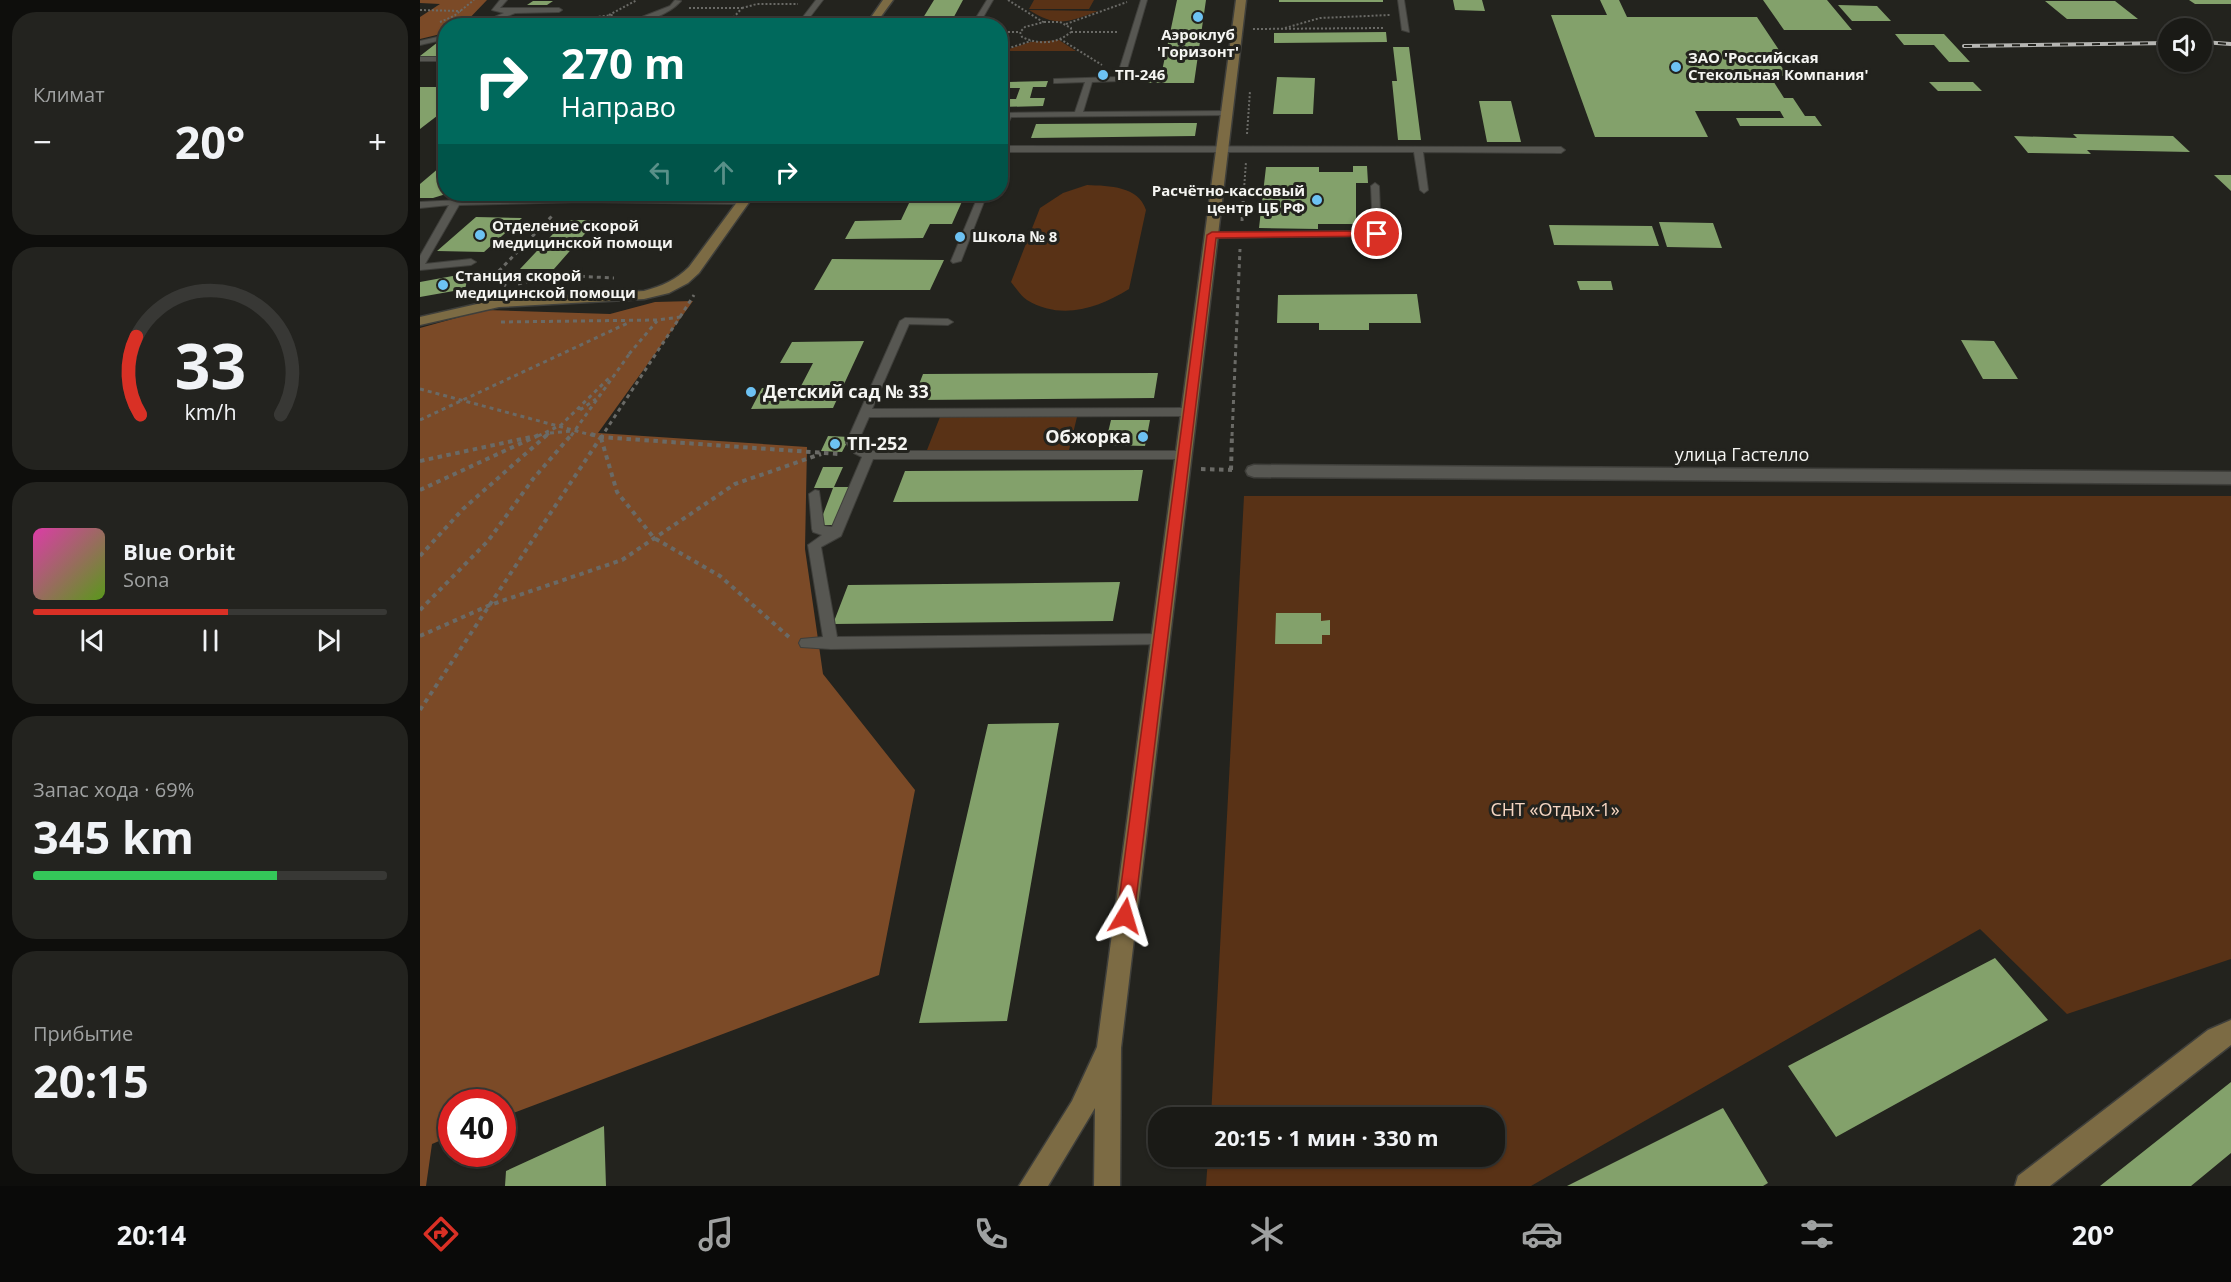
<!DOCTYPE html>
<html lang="ru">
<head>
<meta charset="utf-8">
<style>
	:root { --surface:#1a1a16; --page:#23231f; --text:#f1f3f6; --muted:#9fa1a1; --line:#383835; --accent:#d93025 }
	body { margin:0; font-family:"Open Sans",sans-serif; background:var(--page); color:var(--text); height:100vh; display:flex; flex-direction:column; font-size:22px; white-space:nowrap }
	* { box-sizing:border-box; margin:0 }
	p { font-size:20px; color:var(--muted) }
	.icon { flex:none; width:33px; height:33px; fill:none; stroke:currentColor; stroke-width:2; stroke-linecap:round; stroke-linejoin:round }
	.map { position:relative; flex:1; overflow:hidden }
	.details { display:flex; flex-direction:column; gap:12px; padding:12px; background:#0e0e0c; width:420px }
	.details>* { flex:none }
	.guide { position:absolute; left:18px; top:18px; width:570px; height:183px; border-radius:24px; box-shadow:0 2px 4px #0004,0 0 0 2px var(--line); background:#00695c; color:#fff; overflow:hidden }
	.tools { position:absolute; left:1738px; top:18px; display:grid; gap:12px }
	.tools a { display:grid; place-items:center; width:54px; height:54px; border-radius:50%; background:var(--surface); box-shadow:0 2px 4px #0004,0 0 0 2px var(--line); font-size:30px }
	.speed { position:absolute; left:18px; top:1089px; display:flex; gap:12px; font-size:30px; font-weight:700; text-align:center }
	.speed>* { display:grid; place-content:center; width:78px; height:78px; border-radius:50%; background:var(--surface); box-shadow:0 2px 4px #0004,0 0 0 2px var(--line); line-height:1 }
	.speed .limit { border:9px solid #d22; background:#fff; color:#111 }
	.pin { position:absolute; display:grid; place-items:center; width:51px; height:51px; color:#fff; margin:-26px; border:3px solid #fff; border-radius:50%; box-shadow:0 2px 6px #0007 }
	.me { position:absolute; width:66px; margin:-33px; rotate:7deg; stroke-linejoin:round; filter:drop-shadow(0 0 4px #0008) }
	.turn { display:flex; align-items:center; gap:21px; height:126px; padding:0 24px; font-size:27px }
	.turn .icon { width:78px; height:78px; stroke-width:2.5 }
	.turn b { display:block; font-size:42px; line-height:51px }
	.lanes { display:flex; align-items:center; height:57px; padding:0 24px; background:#0003; justify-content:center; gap:30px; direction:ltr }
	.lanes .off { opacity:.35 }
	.big { font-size:45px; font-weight:700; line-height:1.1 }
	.details .tile { flex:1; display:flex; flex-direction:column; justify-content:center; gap:9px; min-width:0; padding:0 21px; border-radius:24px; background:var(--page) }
	.details .dial { align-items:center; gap:0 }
	.dial svg { height:156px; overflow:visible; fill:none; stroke:var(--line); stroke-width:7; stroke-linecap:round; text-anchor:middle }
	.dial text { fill:var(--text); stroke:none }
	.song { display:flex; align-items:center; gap:18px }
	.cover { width:72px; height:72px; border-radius:9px; background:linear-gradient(135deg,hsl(320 70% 55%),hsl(90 70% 35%)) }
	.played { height:6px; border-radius:3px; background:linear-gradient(90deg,var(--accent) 55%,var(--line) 55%) }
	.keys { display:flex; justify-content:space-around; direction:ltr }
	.heat { display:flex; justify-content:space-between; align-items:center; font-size:33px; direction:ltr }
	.charge { height:9px; border-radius:4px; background:linear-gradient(90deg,#34c759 69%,var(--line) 0) }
	.trip { position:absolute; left:728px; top:1107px; width:357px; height:60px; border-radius:24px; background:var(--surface); box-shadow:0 2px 4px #0004,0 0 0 2px var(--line); font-weight:700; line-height:60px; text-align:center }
	.tab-bar { display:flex; height:96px; justify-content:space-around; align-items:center; background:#0a0a09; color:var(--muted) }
	.tab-bar .icon { width:42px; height:42px }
	.tab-bar .selected { color:var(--accent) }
	.tab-bar b { font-size:27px; color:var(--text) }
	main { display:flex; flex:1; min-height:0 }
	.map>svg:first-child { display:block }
	.green { fill:#593216 }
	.forest { fill:#7b4a27 }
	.building { fill:#83a16b }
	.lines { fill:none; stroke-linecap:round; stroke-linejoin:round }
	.lane-casing { stroke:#3f3f3b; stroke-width:2 }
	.street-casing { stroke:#3f3f3b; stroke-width:3 }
	.secondary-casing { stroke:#3f3f3b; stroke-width:3 }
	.path-far2 { stroke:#6a6a66; stroke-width:2; stroke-dasharray:2 2; stroke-linecap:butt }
	.path-far1 { stroke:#6a6a66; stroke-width:3; stroke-dasharray:4 4; stroke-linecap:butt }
	.path { stroke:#6a6a66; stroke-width:4; stroke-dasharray:4.5 4.5; stroke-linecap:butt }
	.lane { fill:#575752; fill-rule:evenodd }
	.street { fill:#575752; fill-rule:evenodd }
	.secondary { fill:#7c6b44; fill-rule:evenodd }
	.rail-casing { stroke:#b6b6b3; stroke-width:4 }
	.rail { stroke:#23231e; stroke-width:2; stroke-dasharray:8; stroke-linecap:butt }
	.route { fill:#d93025; stroke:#8d1f18; stroke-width:1.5 }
	.poi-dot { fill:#6dc2f3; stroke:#23231e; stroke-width:2 }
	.labels { text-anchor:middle; stroke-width:6; stroke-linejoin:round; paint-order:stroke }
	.far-poi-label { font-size:15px; font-weight:bold; fill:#f5f5f2; stroke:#23231e; text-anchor:start }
	.poi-label { font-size:18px; font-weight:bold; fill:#f5f5f2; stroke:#23231e; text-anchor:start }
	.street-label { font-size:18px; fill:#f5f5f2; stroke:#23231e }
	.park-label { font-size:18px; fill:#f7d7c3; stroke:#23231e }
</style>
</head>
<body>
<main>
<section class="details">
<div class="tile"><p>Климат</p>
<div class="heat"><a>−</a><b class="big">20°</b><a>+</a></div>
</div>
<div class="tile dial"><svg viewBox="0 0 100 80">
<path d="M14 69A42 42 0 1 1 86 69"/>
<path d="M14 69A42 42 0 0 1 12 29" stroke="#d93025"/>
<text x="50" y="56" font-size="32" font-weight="700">33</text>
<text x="50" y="72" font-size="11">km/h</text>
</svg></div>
<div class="tile">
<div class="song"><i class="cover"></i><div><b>Blue Orbit</b><p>Sona</p></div></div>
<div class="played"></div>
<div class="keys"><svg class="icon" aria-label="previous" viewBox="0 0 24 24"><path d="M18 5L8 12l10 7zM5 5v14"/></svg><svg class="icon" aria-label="pause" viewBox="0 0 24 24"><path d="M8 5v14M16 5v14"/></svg><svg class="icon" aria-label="next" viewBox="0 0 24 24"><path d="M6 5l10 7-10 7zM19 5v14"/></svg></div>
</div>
<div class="tile"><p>Запас хода · 69%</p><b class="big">345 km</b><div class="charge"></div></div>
<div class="tile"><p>Прибытие</p><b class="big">20:15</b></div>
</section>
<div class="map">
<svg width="1811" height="1186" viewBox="0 0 1811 1186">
	<rect width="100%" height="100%" fill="#23231e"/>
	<path class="green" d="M614,0H674L669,9H609Z
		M609,10L678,11C648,22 637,28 609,10Z
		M639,40L656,51H583L610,42Z
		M667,185C690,186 718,186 726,210L709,289C678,308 642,321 607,300C601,296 596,288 591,282L620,208L643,193Z
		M520,417H657L649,450H507Z
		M824,496H1811V959L1647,1014L1560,929L1111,1186H786L788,1157L1074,1156V1118L791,1117Z"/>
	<path class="forest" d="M0,0H67L43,25L26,26L25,33L0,39V17L20,4L0,3Z
		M273,301L178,433L387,447L385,549L403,674L495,790L459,975L83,1117L82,1102H32L31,1136L12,1144L6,1186H0V328L65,310L190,314L235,302Z"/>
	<path class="building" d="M514,0H543L529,26H498Z
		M757,0H786L774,83H720L722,71H742Z
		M859,0H963V2H859Z
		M1033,0H1062L1065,11L1035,10Z
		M1180,0H1199L1207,17H1337L1365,59H1356L1368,76H1350L1364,98H1373L1385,116H1395L1402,126H1320L1316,118H1364L1360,111H1275L1288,137H1175L1131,15H1187Z
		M1343,0H1407L1432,30H1364Z
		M1769,0H1811V4H1775Z
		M113,1H133L127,5H107Z
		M1625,1H1695L1718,19H1647Z
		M1418,5L1457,6L1471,21H1432Z
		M329,17H377L370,26H322Z
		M966,32L967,42L854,43V33Z
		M1475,34H1524L1550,62H1529L1514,45H1484Z
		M18,42H26V56H0Z
		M973,47H989L1001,140H978L972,81H977Z
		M857,77L895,78L893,114H853Z
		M26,80V109L0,129V87H16Z
		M628,81L626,87H613L610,98H625L623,106L580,107L582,99H596L600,88H586L588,82Z
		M1509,82H1553L1562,91H1518Z
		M1059,101H1091L1101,142H1067Z
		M760,123H777L775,136L611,138L616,124Z
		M1653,134L1753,136L1770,152L1667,150L1671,154L1608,153L1594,136L1657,138Z
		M26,162V194L13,198H0V184Z
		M933,166H947L948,183H936V224H898V229L839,228L846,167H899V172H933Z
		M1794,175H1811V191Z
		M454,194H527L526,197H544L532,224H510L503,238L425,239L435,221L481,220L490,201H449Z
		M56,217L102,218L64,252L17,251Z
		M146,220H177L134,269H100Z
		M1239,222L1293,223L1302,248L1247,247Z
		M1129,225L1232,226L1239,246L1134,245Z
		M412,259L524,260L510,290H394Z
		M49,273L45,289L0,297V282Z
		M1157,281H1191L1193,290H1160Z
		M997,294L1001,323H949V330H899V323H857L858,295Z
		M1541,340L1574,341L1598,379H1563Z
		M444,341L413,408L331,409L342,388H380L393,363H360L372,342Z
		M738,373L734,398L493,400L503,374Z
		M691,420H730L725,446L685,445Z
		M408,436L430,437L422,452L401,451Z
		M403,467H423L414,487H432L415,525H399L413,488H394Z
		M723,470L718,501L473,502L485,471Z
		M700,582L693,621L413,624L428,585Z
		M856,613H901V621L910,620V635H902V644H855Z
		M639,723L587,1021L499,1023L568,724Z
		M1575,958L1628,1020L1416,1137L1368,1066Z
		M1811,1082V1153L1771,1186H1680Z
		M1303,1108L1348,1183L1343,1186H1147Z
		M184,1126L186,1186H85L86,1171Z"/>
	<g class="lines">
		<g class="lane-casing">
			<path id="lane" d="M80,0H87L80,8H139L142,10L139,12L95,13L64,26H54L84,13L72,10Z
				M255,0L261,1C249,15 218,26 199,26L250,6Z
				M396,0H403L383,26H376Z
				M567,0H573L558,26H551Z
				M721,0H727L704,79L700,81L672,82L663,112L807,111H810V115L591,117L584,132L580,134L583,117H580V113L655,112L665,82L637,83H634V79L697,77Z
				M978,0H984L989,32L982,30Z
				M26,35V39L0,45V41Z
				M0,57H26V61H0Z
				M580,146L1141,147L1145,150L1141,153L1003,152L1008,190L1004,193L1000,190L994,152H580Z
				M955,183L959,186L961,236L792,238L787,235L792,232L953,231L951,186Z
				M559,194H567L541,261L533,263L531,261Z
				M121,196L323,198L328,201L323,204L162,202L39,205L5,264L51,259L56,262L51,265L0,270V256L29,205L0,208V202Z
				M485,318L528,319L533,322L528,325L489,324L452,409L769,408L775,412L769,416L449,417L438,442L451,451H764L770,455L764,459H453L421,536L401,547L417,637L740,634L745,636L747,640L745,644L411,649L381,647L379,643L381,639L403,637L388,545L402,535L393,532L392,529L389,494L395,490L399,491L404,526L412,527L442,457L434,453L426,443L480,321Z"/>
		</g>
		<g class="street-casing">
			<path id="street" d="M834,465L1811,472V484L834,477L828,475L826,471L828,467Z"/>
		</g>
		<g class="secondary-casing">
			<path id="secondary" d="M463,0H473L454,26H445Z
				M816,0H826L701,1048L700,1186H674L675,1108L628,1186H599L652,1101L677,1047Z
				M323,194H335L279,273L268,283L249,293L224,299L79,307L0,325V317L79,299L224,291C242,286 256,280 269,267Z
				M1811,1020V1045L1630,1186H1595L1598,1176L1788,1030Z"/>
		</g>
		<path class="path-far2" d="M588,0L623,22
			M269,8H322L306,26
			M322,8L337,4H378
			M0,10L41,11
			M189,15L217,0
			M147,21L193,15
			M20,22L34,16L54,0
			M624,22H640L651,28V32C637,44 619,45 602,37L600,32L605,27Z
			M646,24L707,2
			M865,28L900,18L970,15
			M833,29L964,28
			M580,32H600
			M651,32H699
			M640,39L682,65
			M580,51L611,41
			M827,134L830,91
			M824,189L826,162"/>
		<path class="path-far1" d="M822,221L824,187
			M98,284L133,275L194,278
			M86,286L73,277L132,216
			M260,317L274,295
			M81,322L237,320L260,317L182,436
			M209,354L237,321
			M0,389L175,436
			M160,410L176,399
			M0,420L210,322
			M130,433L152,431
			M118,436L141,425L189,378
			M126,436L130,432
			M151,436L210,353
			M812,436L820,249"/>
		<path class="path" d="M171,434L180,437L419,454
			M181,438L197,492L234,538L300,576L369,637
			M0,461L111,437
			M781,469L812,470
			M811,470L812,434
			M0,490L121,434
			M0,556L43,509L128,434
			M0,610L68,541L113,479L152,434
			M0,636L70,605L202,560L315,484L401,454
			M0,710L183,434"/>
		<use href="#lane" class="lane"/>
		<use href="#street" class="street"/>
		<use href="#secondary" class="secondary"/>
		<g class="rail-casing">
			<path id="rail" d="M1782,42L1811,44
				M1544,46L1749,43"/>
		</g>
		<use href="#rail" class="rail"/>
	</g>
	<path class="route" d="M957,231L962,234L961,236L796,238L714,916L711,922L705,924L699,922L697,916L787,235L792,232Z"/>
	<g class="poi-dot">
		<circle cx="778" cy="17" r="6"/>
		<circle cx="1256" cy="67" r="6"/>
		<circle cx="683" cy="75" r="6"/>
		<circle cx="897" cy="200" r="6"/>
		<circle cx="60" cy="235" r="6"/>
		<circle cx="540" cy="237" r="6"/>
		<circle cx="23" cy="285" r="6"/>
		<circle cx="331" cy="392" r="6"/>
		<circle cx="723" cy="437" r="6"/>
		<circle cx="415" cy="444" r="6"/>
	</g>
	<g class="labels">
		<g class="far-poi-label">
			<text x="778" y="40" text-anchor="middle">Аэроклуб<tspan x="778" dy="17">'Горизонт'</tspan></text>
			<text x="1268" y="63">ЗАО 'Российская<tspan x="1268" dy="17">Стекольная Компания'</tspan></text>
			<text x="695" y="80">ТП-246</text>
			<text x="885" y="196" text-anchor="end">Расчётно-кассовый<tspan x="885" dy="17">центр ЦБ РФ</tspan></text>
			<text x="72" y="231">Отделение скорой<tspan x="72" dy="17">медицинской помощи</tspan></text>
			<text x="552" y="242">Школа № 8</text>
			<text x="35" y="281">Станция скорой<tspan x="35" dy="17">медицинской помощи</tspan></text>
		</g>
		<g class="poi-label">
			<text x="343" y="398">Детский сад № 33</text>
			<text x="711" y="443" text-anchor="end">Обжорка</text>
			<text x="427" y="450">ТП-252</text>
		</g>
		<g class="street-label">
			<text x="1322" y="461">улица Гастелло</text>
		</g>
		<g class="park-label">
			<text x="1135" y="816">СНТ «Отдых-1»</text>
		</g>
	</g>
</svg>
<div class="tools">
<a><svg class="icon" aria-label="sound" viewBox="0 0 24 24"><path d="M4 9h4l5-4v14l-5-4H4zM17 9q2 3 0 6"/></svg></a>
</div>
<div class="speed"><div class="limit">40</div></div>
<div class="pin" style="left:957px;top:234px;background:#d93025"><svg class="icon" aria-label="arrive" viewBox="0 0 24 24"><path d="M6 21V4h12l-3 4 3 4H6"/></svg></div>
<svg class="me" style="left:705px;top:916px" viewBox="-20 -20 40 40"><path d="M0-17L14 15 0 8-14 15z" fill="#d93025" stroke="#fff" stroke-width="4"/></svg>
<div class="trip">20:15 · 1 мин · 330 m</div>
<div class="guide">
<div class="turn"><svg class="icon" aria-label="right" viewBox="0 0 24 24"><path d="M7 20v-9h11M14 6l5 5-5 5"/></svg><div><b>270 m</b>Направо</div></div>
<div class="lanes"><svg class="icon off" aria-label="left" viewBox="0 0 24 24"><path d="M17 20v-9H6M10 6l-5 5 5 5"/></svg><svg class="icon off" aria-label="ahead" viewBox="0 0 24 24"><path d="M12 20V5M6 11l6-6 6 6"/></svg><svg class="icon" aria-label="right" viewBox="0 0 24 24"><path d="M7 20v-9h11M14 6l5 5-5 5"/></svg></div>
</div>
</div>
</main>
<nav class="tab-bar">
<b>20:14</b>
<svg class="icon selected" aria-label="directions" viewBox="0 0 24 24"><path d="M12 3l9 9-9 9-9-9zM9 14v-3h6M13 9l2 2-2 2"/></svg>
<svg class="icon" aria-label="music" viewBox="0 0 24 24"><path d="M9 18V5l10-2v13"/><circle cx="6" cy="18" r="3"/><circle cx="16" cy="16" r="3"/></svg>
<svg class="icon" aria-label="phone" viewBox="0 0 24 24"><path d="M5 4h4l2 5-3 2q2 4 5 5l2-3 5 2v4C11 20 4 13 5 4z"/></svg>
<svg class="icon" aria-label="climate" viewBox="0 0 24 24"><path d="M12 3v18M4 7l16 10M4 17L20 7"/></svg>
<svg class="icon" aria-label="car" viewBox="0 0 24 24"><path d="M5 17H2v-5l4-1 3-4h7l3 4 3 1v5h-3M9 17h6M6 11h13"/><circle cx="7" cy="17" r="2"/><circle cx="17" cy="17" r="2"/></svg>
<svg class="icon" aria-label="filters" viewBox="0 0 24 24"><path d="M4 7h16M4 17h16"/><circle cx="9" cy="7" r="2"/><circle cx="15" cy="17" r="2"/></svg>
<b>20°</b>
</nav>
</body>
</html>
